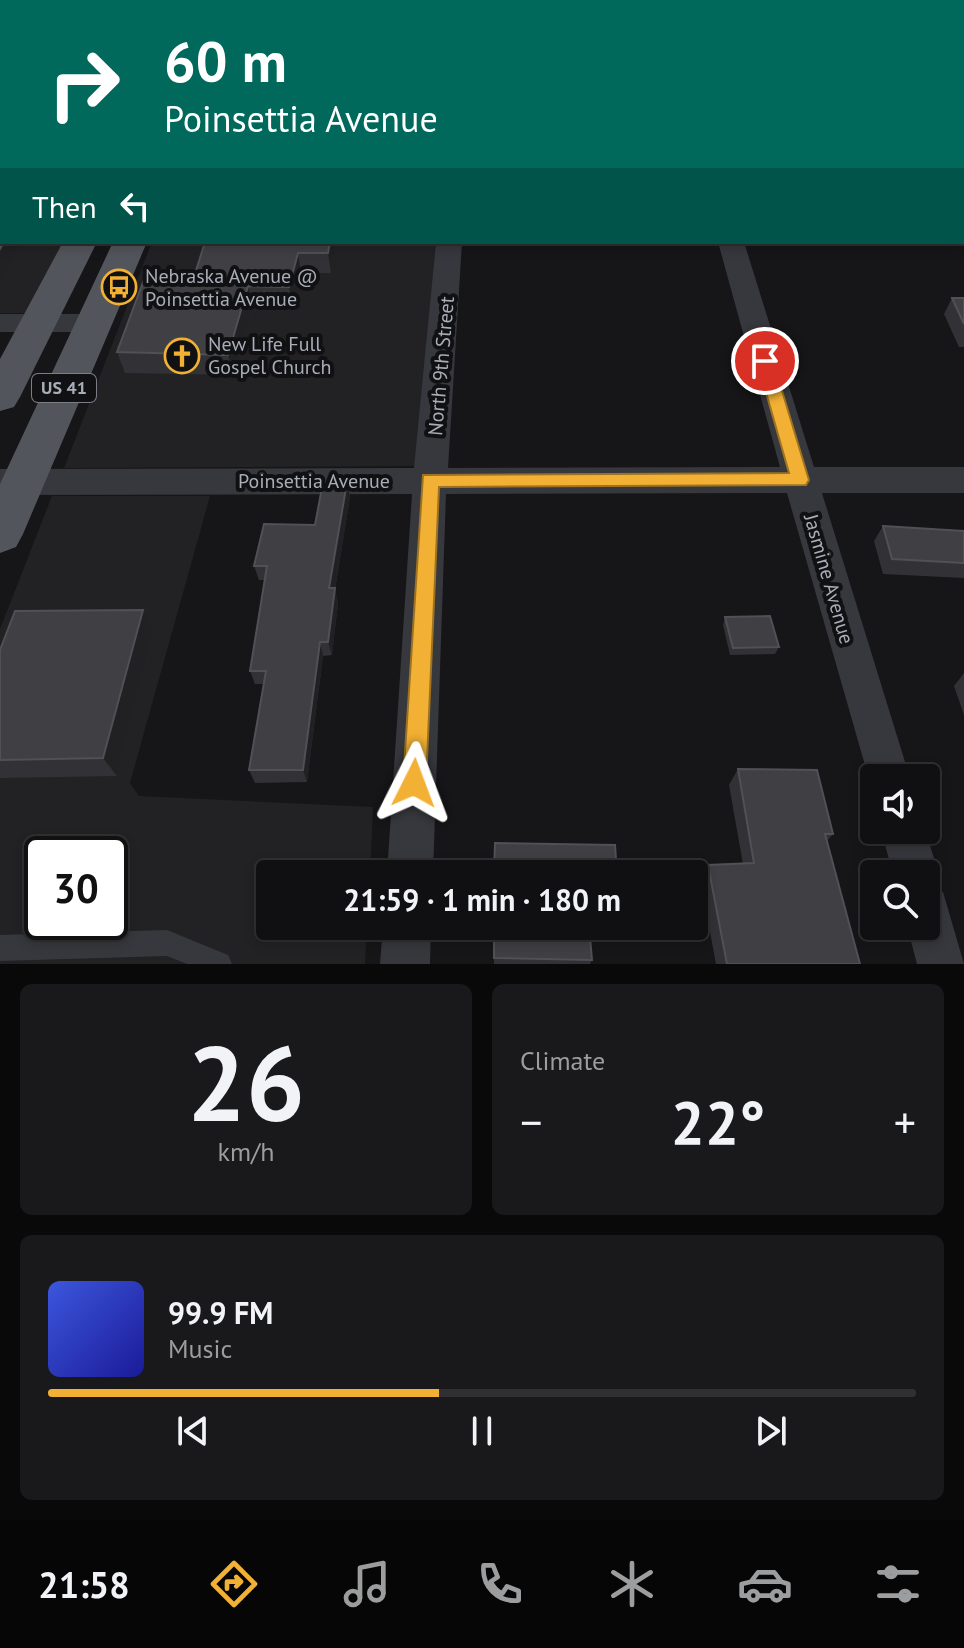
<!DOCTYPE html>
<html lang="en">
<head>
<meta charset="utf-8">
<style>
	:root { --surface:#101012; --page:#19191b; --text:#f1f3f6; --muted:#9c9d9f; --line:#303032; --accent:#f2b134 }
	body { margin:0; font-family:"PT Sans",sans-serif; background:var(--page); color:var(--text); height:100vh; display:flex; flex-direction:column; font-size:30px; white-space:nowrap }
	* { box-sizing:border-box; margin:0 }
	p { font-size:26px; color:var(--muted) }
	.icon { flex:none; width:44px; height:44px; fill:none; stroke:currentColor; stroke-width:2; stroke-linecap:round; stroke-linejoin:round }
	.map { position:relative; height:964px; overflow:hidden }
	.sheet { display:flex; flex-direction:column; gap:20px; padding:20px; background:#09090a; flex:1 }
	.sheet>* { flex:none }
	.hud { position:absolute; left:0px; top:0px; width:964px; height:244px; box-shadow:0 4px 12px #0003,0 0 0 2px var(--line); background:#00695c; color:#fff; overflow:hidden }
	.fabs { position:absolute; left:860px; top:764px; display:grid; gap:16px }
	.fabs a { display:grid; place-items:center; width:80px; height:80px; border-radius:8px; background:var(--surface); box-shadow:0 4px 12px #0003,0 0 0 2px var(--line); font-size:40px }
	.speed { position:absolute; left:24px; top:836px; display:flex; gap:16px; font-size:40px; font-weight:700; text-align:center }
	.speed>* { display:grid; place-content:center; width:104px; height:104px; border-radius:50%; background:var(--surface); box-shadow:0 4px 12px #0003,0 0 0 2px var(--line); line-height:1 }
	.speed .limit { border:4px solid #111; border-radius:12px; background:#fff; color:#111 }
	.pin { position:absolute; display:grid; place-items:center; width:68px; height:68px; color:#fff; margin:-34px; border:4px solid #fff; border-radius:50%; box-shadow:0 2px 8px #0007 }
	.me { position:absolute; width:88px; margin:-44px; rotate:3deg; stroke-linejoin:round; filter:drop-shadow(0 0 6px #0008) }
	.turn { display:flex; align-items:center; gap:28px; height:168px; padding:0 32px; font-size:36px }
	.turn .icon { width:104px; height:104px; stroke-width:2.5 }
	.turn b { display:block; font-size:56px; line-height:68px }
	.then { display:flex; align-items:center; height:76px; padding:0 32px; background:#0003; gap:16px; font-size:30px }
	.big { font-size:60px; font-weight:700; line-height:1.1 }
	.sheet .card { flex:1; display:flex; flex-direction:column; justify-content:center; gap:12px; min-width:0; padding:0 28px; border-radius:12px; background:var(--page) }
	.sheet .dial { align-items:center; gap:0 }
	.dial b { font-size:104px; line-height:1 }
	.song { display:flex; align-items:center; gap:24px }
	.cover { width:96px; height:96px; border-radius:12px; background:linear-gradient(135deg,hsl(230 70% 55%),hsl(240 70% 35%)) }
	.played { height:8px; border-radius:4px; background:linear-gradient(90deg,var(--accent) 45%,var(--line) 45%) }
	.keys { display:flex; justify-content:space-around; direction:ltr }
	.heat { display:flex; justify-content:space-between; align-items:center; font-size:44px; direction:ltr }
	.sheet .tiles { flex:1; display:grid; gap:20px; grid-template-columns:1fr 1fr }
	.card:last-child { grid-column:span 2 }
	.trip { position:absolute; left:256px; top:860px; width:452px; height:80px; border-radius:8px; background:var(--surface); box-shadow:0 4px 12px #0003,0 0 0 2px var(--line); font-weight:700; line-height:80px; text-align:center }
	.tab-bar { display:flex; height:128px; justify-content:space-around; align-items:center; background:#060607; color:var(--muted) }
	.tab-bar .icon { width:56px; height:56px }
	.tab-bar .current { color:var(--accent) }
	.tab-bar b { font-size:36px; color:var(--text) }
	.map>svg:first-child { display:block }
	.built { fill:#222225; fill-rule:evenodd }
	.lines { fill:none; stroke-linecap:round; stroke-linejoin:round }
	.lane { fill:#37383d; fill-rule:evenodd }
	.street { fill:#37383d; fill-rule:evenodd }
	.secondary { fill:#45474d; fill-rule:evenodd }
	.primary { fill:#53555c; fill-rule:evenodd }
	.wall { fill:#323236 }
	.shaded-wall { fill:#212124 }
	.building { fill:#3f3f44; stroke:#4f5156; stroke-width:2 }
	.route { fill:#f2b134; stroke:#9d7322; stroke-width:2 }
	.labels { text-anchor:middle; stroke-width:8; stroke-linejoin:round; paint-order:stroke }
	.shield { fill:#111113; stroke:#7b7e86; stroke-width:2 }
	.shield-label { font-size:18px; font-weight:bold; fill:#a8adb8 }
	.poi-label { font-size:20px; fill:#a8adb8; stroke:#111113; text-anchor:start }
	.street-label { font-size:20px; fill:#a8adb8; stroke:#111113 }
</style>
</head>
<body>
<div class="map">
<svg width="964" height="964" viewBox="0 0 964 964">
	<rect width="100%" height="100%" fill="#161618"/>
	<path class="built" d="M0,197L2,242H65L29,313H0Z
		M152,242H436L415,466L64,468Z
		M52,496H210L130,783L139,796L373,807L370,874H270V926H367L365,964H0V629ZM42,854H110V922H42Z"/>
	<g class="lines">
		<path class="lane" d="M167,930L228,955L232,964H187L167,956L0,961V935Z"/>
		<path class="street" d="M651,0H669L670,2H652Z
			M962,144H964V161H962Z
			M436,242H462L448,468L780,467L718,242H744L814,467H964V493H822L910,778H874L873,793L787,493L446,494L433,874H387L412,494L0,495V469L414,468Z
			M0,314H92L102,316L107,323L102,330L92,332H0Z
			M881,830H925L939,874L933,888L943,892L964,964H917L907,926H926V874H893Z
			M383,926H431L430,964H380Z"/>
		<path class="secondary" d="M0,26H2V42H0Z"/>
		<path class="primary" d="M63,242H97L20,397L14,407L0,411V359Z
			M113,242H147L23,534L16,547L0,553V484Z"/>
	</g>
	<path class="wall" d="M692,0H964V96L962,92V2H693Z
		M337,242L331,273H301L293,308L253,307L234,375L125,373L117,352L194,277Z
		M952,298H964V347H959L944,314Z
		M347,482L350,497L335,590L338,603L332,655L323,656L307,782L255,783L249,770L264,684H255L250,671L265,580H259L254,566L315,525Z
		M883,526L964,531V578L883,574L874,541Z
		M725,617L779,647L775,654L730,655L723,625Z
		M154,630L117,776L0,778V650Z
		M964,673V715L954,686Z
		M738,769L833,834L827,841L860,964H716L700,878L708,865L743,864L729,785Z
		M494,926H617L615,932H590L592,960L590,964H494Z"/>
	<path class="shaded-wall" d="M4,242H20L0,279V249Z
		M330,242H337L331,273L328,253Z
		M298,253L301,273L293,308L289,287Z
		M248,286L253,307L234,375L228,355Z
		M347,482L350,497L335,590L338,603L332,655L328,642L329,588Z
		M143,610L154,630L117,776L103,758Z
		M320,642L323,656L307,782L303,770Z"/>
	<path class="building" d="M269,0H314L313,2H269Z
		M384,0H424V2H384Z
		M494,0L541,1V0H634L635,2H494Z
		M699,0H964V73L962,70V2H708V0Z
		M0,191H2V242H4L0,249Z
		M205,242H330L328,253H298L289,287L248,286L228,355L117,352L145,277H194Z
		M952,298H964V324Z
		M323,482H347L329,588H335L328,642H320L303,770H249L266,671H250L267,566H254L264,524L315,525Z
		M883,526L964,531V563L892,559Z
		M143,610L103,758L0,760V650L15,611Z
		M770,616L779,647L733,648L725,617Z
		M738,769L817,770L833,834H825L860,964H727L708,865L754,863Z
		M495,843L615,845L617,874H494Z
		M494,926H589L592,960L494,958Z"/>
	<path class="route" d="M765,355L773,361L809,480L806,485L439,487L426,783L423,791L414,795L406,791L403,783L423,475L789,473L757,361Z"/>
	<defs>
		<g id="bus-ring" transform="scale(1.8)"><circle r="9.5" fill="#111113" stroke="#f2b134" stroke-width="1.5"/><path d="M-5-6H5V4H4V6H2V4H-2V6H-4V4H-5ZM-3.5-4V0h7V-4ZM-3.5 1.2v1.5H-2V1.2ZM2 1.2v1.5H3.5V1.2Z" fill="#f2b134"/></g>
		<g id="church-ring" transform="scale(1.8)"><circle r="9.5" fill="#111113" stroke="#f2b134" stroke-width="1.5"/><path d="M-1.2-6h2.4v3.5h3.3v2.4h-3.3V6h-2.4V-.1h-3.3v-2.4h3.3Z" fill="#f2b134"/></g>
	</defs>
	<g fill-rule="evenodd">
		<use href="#bus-ring" x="119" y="287"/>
		<use href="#church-ring" x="182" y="356"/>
	</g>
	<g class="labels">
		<rect class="shield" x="32" y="374" width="64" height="28" rx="6"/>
		<g class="shield-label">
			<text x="64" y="394">US 41</text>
		</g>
		<g class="poi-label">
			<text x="145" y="283">Nebraska Avenue @<tspan x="145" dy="23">Poinsettia Avenue</tspan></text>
			<text x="208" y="351">New Life Full<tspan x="208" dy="23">Gospel Church</tspan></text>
		</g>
		<g class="street-label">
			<text transform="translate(441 366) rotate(-85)" y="7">North 9th Street</text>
			<text x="314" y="488">Poinsettia Avenue</text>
			<text transform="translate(829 579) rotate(74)" y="7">Jasmine Avenue</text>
		</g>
	</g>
</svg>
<div class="fabs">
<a><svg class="icon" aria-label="sound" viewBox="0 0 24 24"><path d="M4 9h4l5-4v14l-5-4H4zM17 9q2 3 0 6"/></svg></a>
<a><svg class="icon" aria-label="search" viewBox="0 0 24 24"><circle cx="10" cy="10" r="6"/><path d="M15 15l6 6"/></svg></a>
</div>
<div class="speed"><div class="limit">30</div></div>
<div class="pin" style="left:765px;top:361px;background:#d93025"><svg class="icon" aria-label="arrive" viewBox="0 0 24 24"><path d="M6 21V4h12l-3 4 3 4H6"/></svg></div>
<svg class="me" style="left:414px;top:783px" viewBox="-20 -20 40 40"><path d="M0-17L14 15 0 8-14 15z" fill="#f2b134" stroke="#fff" stroke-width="4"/></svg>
<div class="trip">21:59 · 1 min · 180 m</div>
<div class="hud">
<div class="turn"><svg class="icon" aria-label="right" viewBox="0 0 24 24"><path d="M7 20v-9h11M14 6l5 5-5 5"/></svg><div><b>60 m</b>Poinsettia Avenue</div></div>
<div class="then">Then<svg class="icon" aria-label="left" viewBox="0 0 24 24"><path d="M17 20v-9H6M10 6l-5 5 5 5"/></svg></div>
</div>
</div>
<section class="sheet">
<div class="tiles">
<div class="card dial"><b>26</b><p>km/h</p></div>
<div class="card"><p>Climate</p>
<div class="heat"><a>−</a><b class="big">22°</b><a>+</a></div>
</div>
<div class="card">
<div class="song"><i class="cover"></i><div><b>99.9 FM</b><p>Music</p></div></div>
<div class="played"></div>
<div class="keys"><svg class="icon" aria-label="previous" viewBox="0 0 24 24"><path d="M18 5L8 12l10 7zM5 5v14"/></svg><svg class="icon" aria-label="pause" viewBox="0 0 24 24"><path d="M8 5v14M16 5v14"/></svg><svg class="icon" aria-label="next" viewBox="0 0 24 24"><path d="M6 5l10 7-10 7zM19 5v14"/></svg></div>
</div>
</div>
</section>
<nav class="tab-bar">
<b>21:58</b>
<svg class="icon current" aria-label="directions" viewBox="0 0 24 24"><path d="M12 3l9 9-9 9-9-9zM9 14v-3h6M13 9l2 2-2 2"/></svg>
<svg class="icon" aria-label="music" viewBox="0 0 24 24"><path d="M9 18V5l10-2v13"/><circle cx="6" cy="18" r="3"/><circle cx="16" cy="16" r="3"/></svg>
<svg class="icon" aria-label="phone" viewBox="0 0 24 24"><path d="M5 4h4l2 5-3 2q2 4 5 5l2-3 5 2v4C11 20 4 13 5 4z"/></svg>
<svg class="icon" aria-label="climate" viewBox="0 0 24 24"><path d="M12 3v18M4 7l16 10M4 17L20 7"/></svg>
<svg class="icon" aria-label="car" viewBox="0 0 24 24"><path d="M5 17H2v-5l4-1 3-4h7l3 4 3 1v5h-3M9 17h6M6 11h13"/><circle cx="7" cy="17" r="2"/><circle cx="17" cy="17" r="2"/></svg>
<svg class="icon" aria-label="filters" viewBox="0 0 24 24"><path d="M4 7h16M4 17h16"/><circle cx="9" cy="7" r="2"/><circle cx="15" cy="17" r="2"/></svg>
</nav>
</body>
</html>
